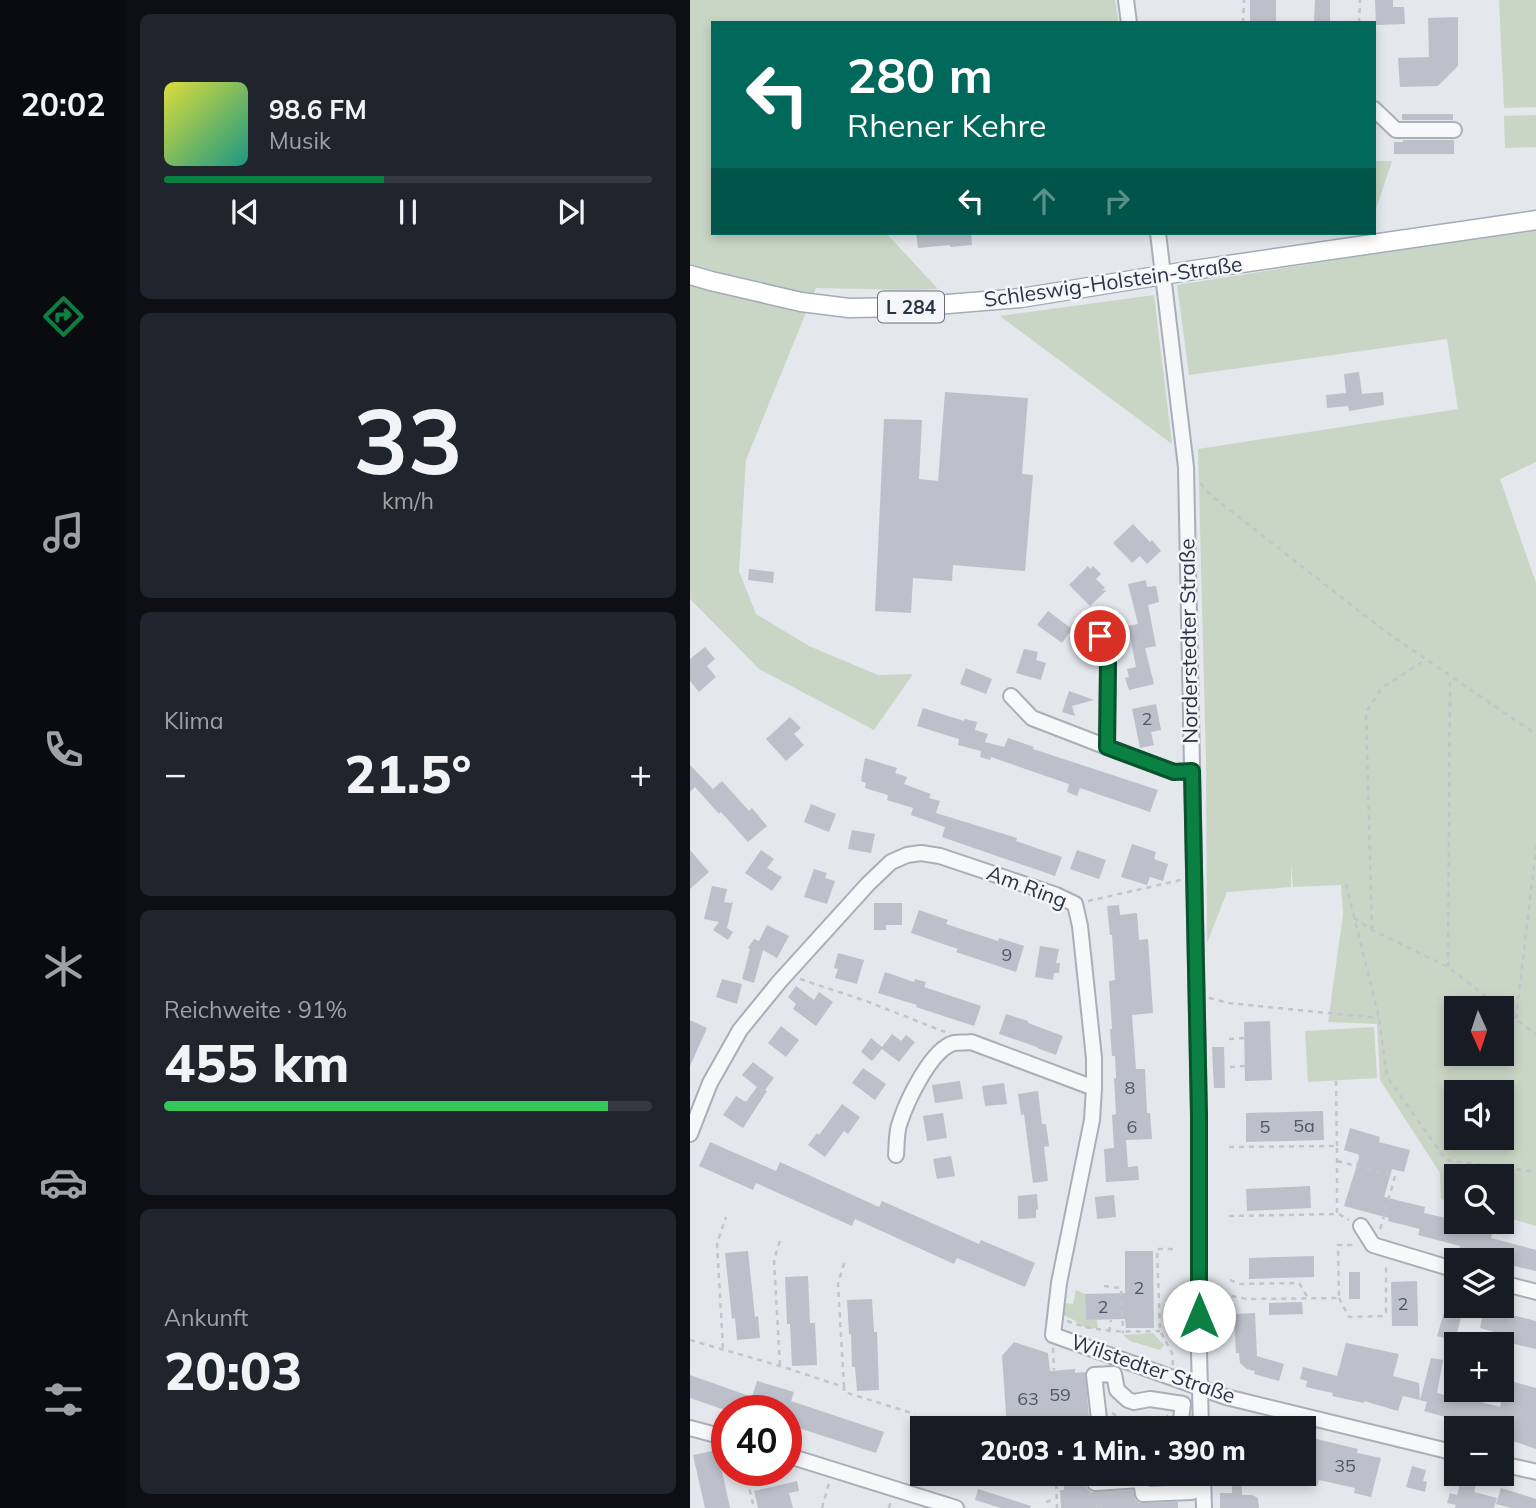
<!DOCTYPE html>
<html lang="de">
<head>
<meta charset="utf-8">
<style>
	:root { --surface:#171b24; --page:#20242c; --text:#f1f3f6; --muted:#9ea1a6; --line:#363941; --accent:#0b8043 }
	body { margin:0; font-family:Mulish,sans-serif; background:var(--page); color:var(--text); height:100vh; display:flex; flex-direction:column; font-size:26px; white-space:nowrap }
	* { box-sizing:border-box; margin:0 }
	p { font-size:23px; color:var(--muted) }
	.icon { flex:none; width:38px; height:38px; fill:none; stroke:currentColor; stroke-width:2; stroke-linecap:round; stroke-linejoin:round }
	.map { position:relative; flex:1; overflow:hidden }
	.sheet { display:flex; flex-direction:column; gap:14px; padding:14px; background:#0d0f14; width:564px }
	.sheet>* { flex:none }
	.hud { position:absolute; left:21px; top:21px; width:665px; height:214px; border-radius:0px; box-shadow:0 4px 10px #0003; background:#00695c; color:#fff; overflow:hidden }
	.needle { width:46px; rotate:177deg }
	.fabs { position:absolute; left:754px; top:996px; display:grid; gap:14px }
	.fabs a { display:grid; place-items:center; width:70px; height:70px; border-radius:0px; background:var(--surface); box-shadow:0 4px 10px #0003; font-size:35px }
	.speed { position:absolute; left:21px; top:1395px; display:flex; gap:14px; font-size:35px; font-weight:700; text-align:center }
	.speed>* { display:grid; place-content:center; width:91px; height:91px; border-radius:50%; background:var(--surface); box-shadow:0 4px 10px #0003; line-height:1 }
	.speed .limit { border:10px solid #d22; background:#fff; color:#111 }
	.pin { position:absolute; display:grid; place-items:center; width:60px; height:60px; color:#fff; margin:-30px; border:4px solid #fff; border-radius:50%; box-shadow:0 2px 7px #0007 }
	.me { position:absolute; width:77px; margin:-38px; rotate:0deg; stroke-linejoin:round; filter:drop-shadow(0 0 5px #0008) }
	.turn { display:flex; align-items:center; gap:24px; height:147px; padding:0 21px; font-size:32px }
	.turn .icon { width:91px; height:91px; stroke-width:2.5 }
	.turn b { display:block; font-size:49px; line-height:60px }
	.lanes { display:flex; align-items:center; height:66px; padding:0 21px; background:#0003; justify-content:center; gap:35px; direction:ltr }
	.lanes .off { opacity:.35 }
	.big { font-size:52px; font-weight:800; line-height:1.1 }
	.sheet .tile { flex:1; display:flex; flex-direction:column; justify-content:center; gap:10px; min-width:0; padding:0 24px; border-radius:10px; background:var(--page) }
	.sheet .dial { align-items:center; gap:0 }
	.dial b { font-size:91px; line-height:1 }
	.song { display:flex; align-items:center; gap:21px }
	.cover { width:84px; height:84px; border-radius:10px; background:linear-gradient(135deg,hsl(60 70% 55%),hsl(170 70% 35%)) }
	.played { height:7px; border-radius:4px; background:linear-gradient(90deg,var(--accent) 45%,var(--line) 45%) }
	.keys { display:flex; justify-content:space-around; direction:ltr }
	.heat { display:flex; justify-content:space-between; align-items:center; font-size:38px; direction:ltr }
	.charge { height:10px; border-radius:5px; background:linear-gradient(90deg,#34c759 91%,var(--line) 0) }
	.trip { position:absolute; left:220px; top:1416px; width:406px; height:70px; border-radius:0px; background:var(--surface); box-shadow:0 4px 10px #0003; font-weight:800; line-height:70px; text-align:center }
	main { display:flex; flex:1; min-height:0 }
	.dock { display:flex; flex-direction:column; width:126px; justify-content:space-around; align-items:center; background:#090b0e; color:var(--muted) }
	.dock .icon { width:49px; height:49px }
	.dock .selected { color:var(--accent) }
	.dock b { font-size:32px; color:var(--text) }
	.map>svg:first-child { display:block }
	.green { fill:#c9d6c5; fill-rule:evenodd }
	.building { fill:#bbc0ca }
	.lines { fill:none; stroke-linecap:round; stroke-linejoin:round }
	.minor-casing { stroke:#a9aeb7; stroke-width:18 }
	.major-casing { stroke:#a3abb8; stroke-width:21 }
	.path { stroke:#c2c5cb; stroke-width:2.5; stroke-dasharray:5 5; stroke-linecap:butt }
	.minor { stroke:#f7f8fa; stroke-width:14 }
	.major { stroke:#fff; stroke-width:18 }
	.route-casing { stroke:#07532c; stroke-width:18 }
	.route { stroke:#0b8043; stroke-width:12 }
	.labels { text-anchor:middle; stroke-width:5; stroke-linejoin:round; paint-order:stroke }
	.number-label { font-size:18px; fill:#4f5766 }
	.shield { fill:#f4f6f9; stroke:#676e7b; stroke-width:2 }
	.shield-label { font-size:19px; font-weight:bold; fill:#2b3445 }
	.street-label { font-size:21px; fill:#2b3445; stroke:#f4f6f9 }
</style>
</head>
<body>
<main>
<nav class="dock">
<b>20:02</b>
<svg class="icon selected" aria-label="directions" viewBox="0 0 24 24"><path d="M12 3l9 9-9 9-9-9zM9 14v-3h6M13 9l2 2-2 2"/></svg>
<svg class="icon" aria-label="music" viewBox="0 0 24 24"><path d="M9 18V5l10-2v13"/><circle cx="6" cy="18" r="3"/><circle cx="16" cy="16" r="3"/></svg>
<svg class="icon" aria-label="phone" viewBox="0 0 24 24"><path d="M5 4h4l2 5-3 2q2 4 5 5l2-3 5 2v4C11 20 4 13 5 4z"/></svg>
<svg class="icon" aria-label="climate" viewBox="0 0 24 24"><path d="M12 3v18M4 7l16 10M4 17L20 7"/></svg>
<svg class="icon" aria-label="car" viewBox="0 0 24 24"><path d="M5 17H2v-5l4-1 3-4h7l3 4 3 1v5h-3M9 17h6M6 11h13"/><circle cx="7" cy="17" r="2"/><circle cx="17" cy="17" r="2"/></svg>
<svg class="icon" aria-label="filters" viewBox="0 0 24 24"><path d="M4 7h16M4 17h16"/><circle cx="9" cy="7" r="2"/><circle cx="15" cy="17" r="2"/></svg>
</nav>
<section class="sheet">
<div class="tile">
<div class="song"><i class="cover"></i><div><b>98.6 FM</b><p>Musik</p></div></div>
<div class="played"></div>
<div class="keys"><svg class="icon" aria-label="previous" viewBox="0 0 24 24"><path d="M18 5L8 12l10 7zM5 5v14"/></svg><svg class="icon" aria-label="pause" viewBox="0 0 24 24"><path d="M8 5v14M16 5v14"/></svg><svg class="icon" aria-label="next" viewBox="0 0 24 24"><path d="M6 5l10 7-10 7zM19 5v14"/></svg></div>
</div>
<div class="tile dial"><b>33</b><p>km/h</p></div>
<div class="tile"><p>Klima</p>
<div class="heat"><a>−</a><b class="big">21.5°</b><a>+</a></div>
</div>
<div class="tile"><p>Reichweite · 91%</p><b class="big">455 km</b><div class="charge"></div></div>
<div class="tile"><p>Ankunft</p><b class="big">20:03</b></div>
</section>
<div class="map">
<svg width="847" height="1508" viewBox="0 0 847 1508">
	<rect width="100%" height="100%" fill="#e4e7ec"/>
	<path class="green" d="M0,0H425L429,23H23V233H196L248,289L223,290L126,288L56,460L49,571L66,614L119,646L188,675L223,674L184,730L69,669L0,599Z
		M809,0H846V107L814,108Z
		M846,115V147L815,148L814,116Z
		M684,161H702L684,215Z
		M846,228V462L810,479L847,586L846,1226L812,1216V1176H766V1203L751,1199L750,1173L690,1080L687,1024L638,1022L653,915L651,885L603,887L601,864V887L537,892L517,943L516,763L508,449L768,409L757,339L499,375L487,285ZM766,1008H812V1054H766ZM766,1092H812V1138H766Z
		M464,295L482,444L310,316Z
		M684,1027L687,1078L618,1082L615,1031Z
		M386,1290L395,1294L396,1320H407L408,1328L397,1329L382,1319L373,1315L374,1303L383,1304Z
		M463,1333L474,1345L470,1350L440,1341L433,1335Z"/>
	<path class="building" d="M560,0H586V23H560Z
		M625,0H640V23H624Z
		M685,0H703V7H714L715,24L686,25Z
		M768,17V66L748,86L710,87L708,58L739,57L738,18Z
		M712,114H763V120H712Z
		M713,140H763L764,141V154H704V142H713Z
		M226,233H281L282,245L260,247V245L228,248Z
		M669,372L672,394L693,392L694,405L659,411L658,406L637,408L636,395L656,393L654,374Z
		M255,392L338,398L332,474L343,475L335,571L263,565L262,581L223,578L221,613L185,611L194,419L232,420L229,479L248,481Z
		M443,524L460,542L462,540L471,551L457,564L450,556L442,563L423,543Z
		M398,566L400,569L403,566L411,574L406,579L415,588L412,591L417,590L400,606L379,585Z
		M59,569L84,572L83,583L58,580Z
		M456,580L457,587L466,586L469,602L458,605L466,646L455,648L464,684L439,690L435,678L439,677L437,669L446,667L438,626L448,624L438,584Z
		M358,611L382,629L372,643L347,625Z
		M15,647L25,659L17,666L26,677L9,692L0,681V659Z
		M334,649L348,652L346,660L356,663L351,680L326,673Z
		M276,668L302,679L296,694L270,684Z
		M379,691L404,700L382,706L385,716L372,712Z
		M466,704L471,730L461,732L464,745L450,748L442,709Z
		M233,708L274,721L275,719L287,722L285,730L298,734L295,742L314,747L318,738L344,747L343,749L468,790L460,812L390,788L387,796L377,792L379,784L301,757L300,760L290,757L291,751L268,745L269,739L227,726Z
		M100,717L111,728L104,734L114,745L96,761L76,739Z
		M175,758L207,768L205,773L217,777L214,784L241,794L239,798L250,801L246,813L327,838L326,841L372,857L365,876L252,837L255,827L221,815L223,808L197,800L198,795L175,788L176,783L171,781Z
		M0,765L23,789L32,781L59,811L62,808L77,826L58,842L31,812L29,814L5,787L0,792Z
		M121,804L146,814L139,832L114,822Z
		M162,830L185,834L181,853L158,849Z
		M442,844L466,852L464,859L478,864L473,881L460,877L457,885L431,877Z
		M0,850L19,872L0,889Z
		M71,850L84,859L77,868L92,877L82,891L55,873Z
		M387,850L416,860L409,879L380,869Z
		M124,869L137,873L135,878L145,881L137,904L114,897Z
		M22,886L37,889L34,902L41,903L43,902L37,928L43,932L38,940L23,930L29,922L14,919Z
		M184,903H212V925H196V930H184Z
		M429,905L430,915L447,913L449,940L458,939L463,1013L442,1015L446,1069H455L457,1113H460L462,1139L436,1140L438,1167L448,1166L449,1180L416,1182L414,1149L424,1148L422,1115L426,1114L424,1078H426L425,1056H422L420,1029H422L419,981L425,980L422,935H420L417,906Z
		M229,910L258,920L256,924L308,941L309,938L334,946L326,972L266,952L268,949L221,933Z
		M77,925L99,936L87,958L73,950L64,983L52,979L60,949L58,948L64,939L69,941Z
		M350,946L369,949L366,963H370L369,973H364L363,980L345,977Z
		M148,953L174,960L167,984L145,978L148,969L144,968Z
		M195,972L224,982L225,979L236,982L234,987L291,1006L284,1026L226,1007L227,1005L188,993Z
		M32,979L52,984L47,1004L26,997Z
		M106,986L124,1000L129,992L143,1002L126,1026L103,1009L106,1004L98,997Z
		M316,1014L338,1021V1023L373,1036L366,1055L347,1048V1047L309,1034Z
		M0,1020L17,1028L0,1066Z
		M580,1021L582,1080L555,1081L554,1022Z
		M91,1026L109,1040L96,1057L78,1043Z
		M202,1034L211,1041L216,1035L225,1042L209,1062L192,1049L182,1061L171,1052L181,1038L192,1047Z
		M522,1047H534L535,1088H524Z
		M63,1062L84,1078L75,1090L77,1091L53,1128L33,1115L46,1096L56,1102L67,1087L52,1075Z
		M173,1068L196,1084L185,1100L162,1083Z
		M270,1081L273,1099L245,1103L242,1085Z
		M314,1083L317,1104L295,1106L292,1086Z
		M348,1091L352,1124H356L359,1146L354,1147L358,1181L343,1183L334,1114L331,1115L328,1094Z
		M152,1104L170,1117L158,1134L154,1131L135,1157L118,1145L127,1133L129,1135Z
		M633,1111L634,1140L556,1142V1113Z
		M253,1113L257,1138L237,1141L233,1116Z
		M660,1128L690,1137L689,1142L720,1150L714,1172L702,1169L694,1197L735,1207L734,1213L803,1229L801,1238L846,1250V1271L812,1263V1260H801L769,1252L770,1246L728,1235L730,1229L698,1221L699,1218L654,1206L670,1155L654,1150Z
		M20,1142L86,1171L90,1162L189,1207L192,1201L289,1244L291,1240L345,1263L335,1287L267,1258L264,1264L165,1219L162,1226L66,1183L63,1190L9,1166Z
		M261,1156L265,1176L247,1179L243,1159Z
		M620,1186L621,1208L557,1211L556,1189Z
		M347,1194L348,1209L346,1210V1218L328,1219V1196Z
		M424,1195L426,1217L407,1219L405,1197Z
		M58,1251L65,1317L68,1316L70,1338L47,1340L45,1318L42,1319L35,1253Z
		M435,1251H463L464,1328H436L435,1319L396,1320L395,1294L435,1293Z
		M624,1256V1277L559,1279V1258Z
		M659,1272H670V1299H659Z
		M118,1276L120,1323H125L127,1365L102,1366L100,1324H97L95,1277Z
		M727,1281L728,1326H702L701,1282Z
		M182,1299L184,1332H187L189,1390L167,1391L165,1367H162L161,1334H159L157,1300Z
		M612,1302L613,1314L579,1315V1303Z
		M756,1306L773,1310L765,1341L747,1336Z
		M794,1308L846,1321V1349L820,1343V1344H806L808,1333L790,1328Z
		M565,1313L567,1356L594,1364L589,1381L564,1374L565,1371L557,1369L550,1363L549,1353H546L544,1314Z
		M324,1342L358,1353L360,1371L385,1369V1373L395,1372L400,1428H317L312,1356Z
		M656,1343L709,1354L703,1376L729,1383L730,1400L713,1396L708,1411L674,1401V1403L642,1396L643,1393L616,1387L617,1381L610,1379L613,1367L647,1376Z
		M741,1358L753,1360L747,1393L768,1399V1396L810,1407L817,1380L846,1388V1449L812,1437V1428H769L760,1426L762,1419L734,1411L737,1402L730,1400Z
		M0,1375L62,1397L67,1381L104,1392L101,1401L194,1432L186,1453L96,1424V1410H35L0,1398Z
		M614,1436L668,1449L667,1453L691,1458L681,1497L664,1493L665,1488L629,1480L627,1486L589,1478V1474H614Z
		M27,1450L36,1489L40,1508H15L3,1455Z
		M722,1466L736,1470L733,1481L737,1482L735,1492L716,1487Z
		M373,1474H395L396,1487L401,1492L443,1490L445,1499L449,1503L488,1502V1508H371L370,1490H374Z
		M542,1474H551L552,1495H562L568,1498L569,1508H530V1493H542Z
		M771,1480L786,1484L784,1492L807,1498L804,1508H765L766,1505L757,1503L760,1493L767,1495Z
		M107,1481L109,1491L99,1493L103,1508H68L64,1491Z
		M811,1488L846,1499V1508H821L806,1504Z
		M288,1489L341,1506L340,1508H311L285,1500Z"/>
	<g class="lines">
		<g class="minor-casing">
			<path id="minor" d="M436,0L439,23
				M684,109L706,130H764
				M468,233L496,467L509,1115V1352L511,1428
				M321,696L342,718L417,747L418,663L410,636
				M417,747L484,772L502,771
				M0,1134L20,1083L50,1030L90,981L178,884L201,862L217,855L231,853L250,856L366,895L385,904L390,926L404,1058V1088L402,1120L369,1283L363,1335L536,1397L766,1453
				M206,1155C207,1144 206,1132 210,1122C217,1101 241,1049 264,1043C269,1042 276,1043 281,1042L404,1088
				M671,1226L683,1245L766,1270
				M812,1283L847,1292
				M0,1428L37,1438
				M410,1428L404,1375L424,1374L427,1390L438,1400L444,1402L460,1399L493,1404L490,1426L492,1428
				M96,1455L266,1508
				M812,1464L847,1472
				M405,1474V1483L451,1480L453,1494L502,1492L501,1474
				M513,1474L514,1508"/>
		</g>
		<g class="major-casing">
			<path id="major" d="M0,275L21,281L111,302L159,308L221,307L331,298L504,270L847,220"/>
		</g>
		<path class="path" d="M553,23L554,0
			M669,23L670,0
			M510,483L523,497L696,632L847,735
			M656,884L689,1018L697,1077L756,1160L847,1172
			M398,901L491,880
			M664,918L682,930L758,967L811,1008
			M682,930L676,712L692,688L735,660
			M758,967L760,677
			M110,979L176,1001L255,1032
			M519,998L538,1003L689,1018
			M812,1009L847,1035
			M826,1019L847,840
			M539,1039L554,1038
			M540,1067L555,1066
			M646,1081L647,1146
			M539,1147L647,1146V1214
			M647,1161L705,1176L690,1230
			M667,1167L670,1155
			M539,1216L649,1214L659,1220
			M540,1280L550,1284L609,1283L618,1298
			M414,1286L431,1288L433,1333
			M522,1292L557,1299L649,1298L648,1245H667
			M649,1298L659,1317L693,1316L696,1312V1264
			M377,1321C409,1333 436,1332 470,1331
			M419,1332L421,1320
			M0,1340L90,1366L154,1387V1392L225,1414
			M33,1348L27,1243L36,1217
			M363,1348L364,1370
			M90,1365L84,1260L91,1237
			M483,1365L482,1353L470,1331L467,1249H485
			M154,1387L148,1284L155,1260
			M422,1413L445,1428
			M262,1422L281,1428
			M461,1428L478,1415
			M55,1470L64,1508
			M366,1474L367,1508
			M356,1502L366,1499
			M407,1504V1508
			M411,1504V1508
			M132,1508L139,1483
			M199,1508L201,1500"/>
		<use href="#minor" class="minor"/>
		<use href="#major" class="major"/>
	</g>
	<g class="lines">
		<g class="route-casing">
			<path id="route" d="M410,636L418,663L417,747L484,772L502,771L509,1115V1316"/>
		</g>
		<use href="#route" class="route"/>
	</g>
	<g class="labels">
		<g class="number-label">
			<text x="457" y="725">2</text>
			<text x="317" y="961">9</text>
			<text x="440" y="1094">8</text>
			<text x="614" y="1132">5a</text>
			<text x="442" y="1133">6</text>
			<text x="575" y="1133">5</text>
			<text x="449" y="1294">2</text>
			<text x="713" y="1310">2</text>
			<text x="413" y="1313">2</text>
			<text x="370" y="1401">59</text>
			<text x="338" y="1405">63</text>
			<text x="655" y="1472">35</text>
		</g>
		<rect class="shield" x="188" y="291.5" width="66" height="31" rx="5"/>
		<g class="shield-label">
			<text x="221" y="314">L 284</text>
		</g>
		<g class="street-label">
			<text transform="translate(423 282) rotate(-8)" y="7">Schleswig-Holstein-Straße</text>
			<text transform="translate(499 641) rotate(-91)" y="7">Norderstedter Straße</text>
			<text transform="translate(337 887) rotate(21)" y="7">Am Ring</text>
			<text transform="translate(463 1369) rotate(19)" y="7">Wilstedter Straße</text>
		</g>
	</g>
</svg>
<div class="fabs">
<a><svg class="needle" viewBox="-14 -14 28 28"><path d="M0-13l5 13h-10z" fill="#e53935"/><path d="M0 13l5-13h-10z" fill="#9ea1a6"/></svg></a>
<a><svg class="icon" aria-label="sound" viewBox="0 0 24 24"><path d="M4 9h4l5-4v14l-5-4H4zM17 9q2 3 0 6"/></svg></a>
<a><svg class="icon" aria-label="search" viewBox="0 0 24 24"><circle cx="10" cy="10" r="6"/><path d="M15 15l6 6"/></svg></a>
<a><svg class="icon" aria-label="layers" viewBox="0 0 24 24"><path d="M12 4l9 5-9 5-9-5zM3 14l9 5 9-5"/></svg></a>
<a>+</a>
<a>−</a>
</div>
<div class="speed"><div class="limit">40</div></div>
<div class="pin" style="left:410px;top:636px;background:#d93025"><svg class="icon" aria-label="arrive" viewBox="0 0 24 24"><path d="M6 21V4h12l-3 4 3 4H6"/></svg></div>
<svg class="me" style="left:509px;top:1316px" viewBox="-20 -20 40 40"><circle r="19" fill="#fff"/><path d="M0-13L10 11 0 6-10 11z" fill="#0b8043"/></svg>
<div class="trip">20:03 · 1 Min. · 390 m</div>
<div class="hud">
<div class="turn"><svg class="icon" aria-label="left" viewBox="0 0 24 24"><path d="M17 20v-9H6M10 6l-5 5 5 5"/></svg><div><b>280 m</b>Rhener Kehre</div></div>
<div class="lanes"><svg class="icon" aria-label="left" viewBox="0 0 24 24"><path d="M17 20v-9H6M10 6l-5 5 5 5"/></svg><svg class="icon off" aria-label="ahead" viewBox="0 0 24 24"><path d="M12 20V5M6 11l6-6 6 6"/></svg><svg class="icon off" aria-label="right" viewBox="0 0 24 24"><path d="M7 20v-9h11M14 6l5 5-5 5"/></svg></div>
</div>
</div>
</main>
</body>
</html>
